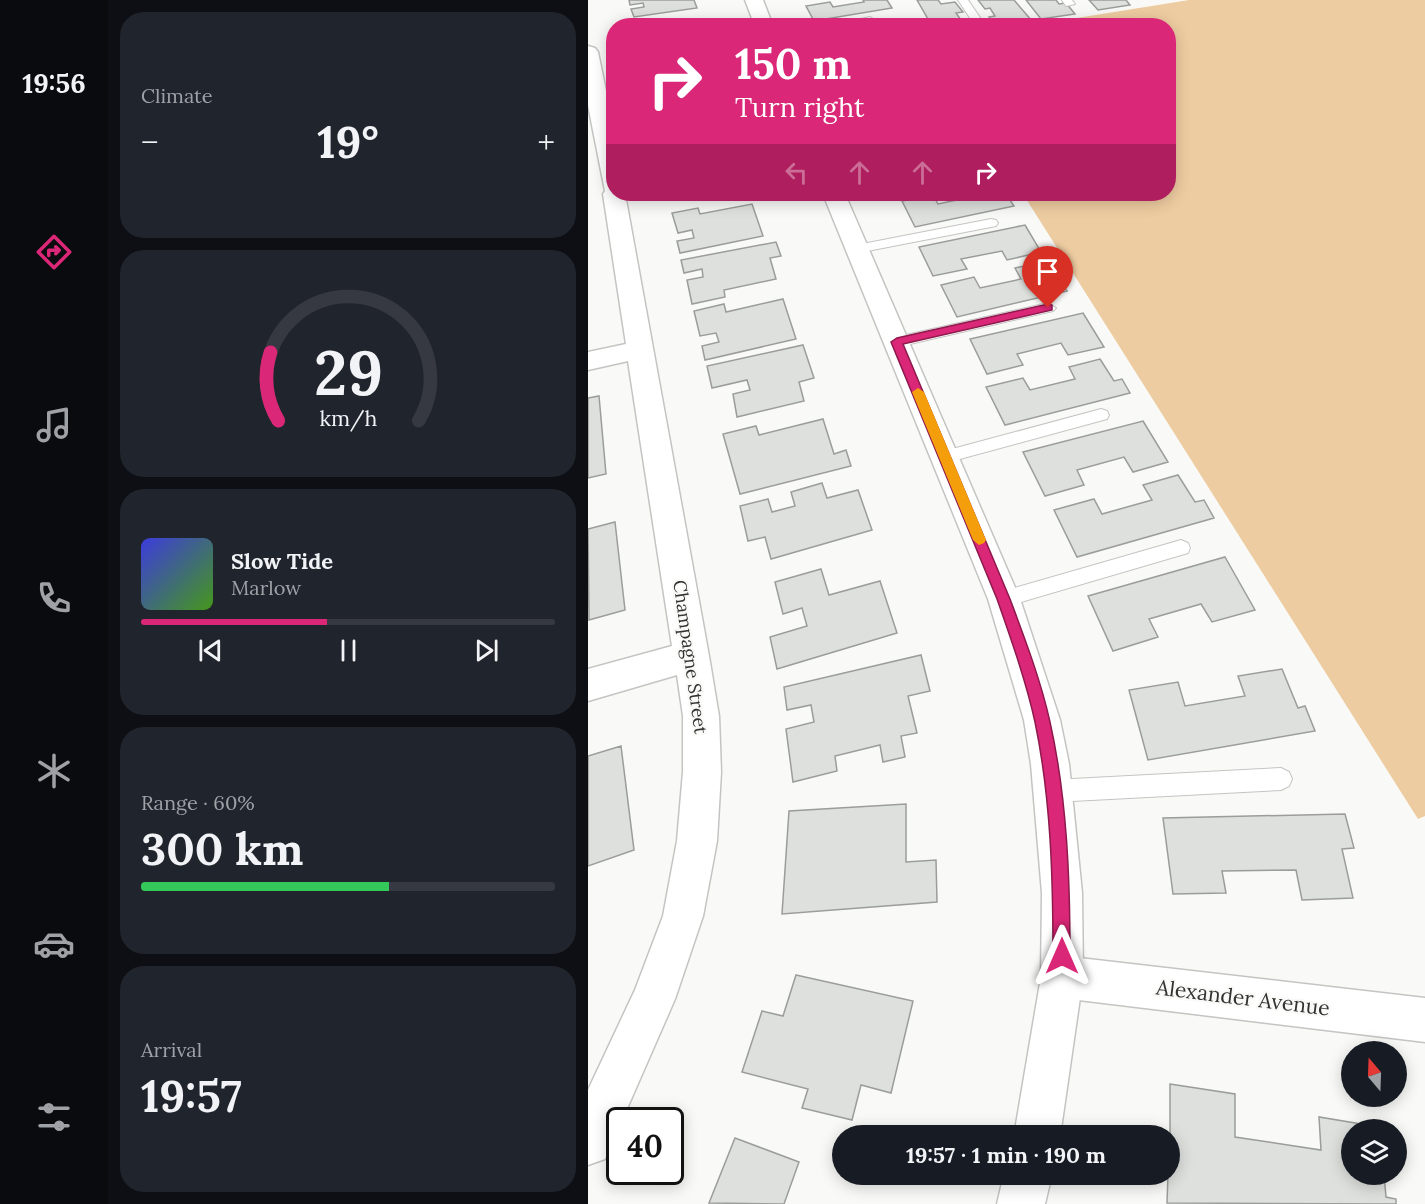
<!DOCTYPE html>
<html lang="en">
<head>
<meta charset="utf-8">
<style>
	:root { --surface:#171b24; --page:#20242c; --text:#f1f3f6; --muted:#9ea1a6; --line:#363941; --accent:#db2777 }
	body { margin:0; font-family:Lora,serif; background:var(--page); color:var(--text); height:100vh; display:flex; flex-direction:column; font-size:22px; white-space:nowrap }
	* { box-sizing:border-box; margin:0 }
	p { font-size:20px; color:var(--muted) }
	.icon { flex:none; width:33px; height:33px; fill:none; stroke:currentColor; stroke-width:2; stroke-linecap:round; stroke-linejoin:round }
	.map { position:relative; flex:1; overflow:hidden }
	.side { display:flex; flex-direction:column; gap:12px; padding:12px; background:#0d0f14; width:480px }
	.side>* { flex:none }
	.guide { position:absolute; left:18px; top:18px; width:570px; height:183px; border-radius:24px; box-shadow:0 3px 15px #0003; background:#db2777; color:#fff; overflow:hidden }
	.needle { width:39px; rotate:341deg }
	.controls { position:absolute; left:753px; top:1041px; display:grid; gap:12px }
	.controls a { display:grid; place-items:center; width:66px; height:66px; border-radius:50%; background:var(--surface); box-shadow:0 3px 15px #0003; font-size:30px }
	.speed { position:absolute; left:18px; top:1107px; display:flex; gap:12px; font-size:30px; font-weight:700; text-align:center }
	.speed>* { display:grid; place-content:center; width:78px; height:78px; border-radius:50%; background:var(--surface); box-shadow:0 3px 15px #0003; line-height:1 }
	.speed .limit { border:3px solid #111; border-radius:9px; background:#fff; color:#111 }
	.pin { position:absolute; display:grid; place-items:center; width:51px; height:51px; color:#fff; margin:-62px -26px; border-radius:50% 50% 50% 0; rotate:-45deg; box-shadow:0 0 6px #0007 }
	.pin .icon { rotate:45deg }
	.me { position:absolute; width:66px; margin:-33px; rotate:0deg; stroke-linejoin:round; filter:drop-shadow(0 0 4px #0008) }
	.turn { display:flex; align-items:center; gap:21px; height:126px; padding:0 30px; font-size:27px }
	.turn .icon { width:78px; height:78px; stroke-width:2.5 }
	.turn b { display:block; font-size:42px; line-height:51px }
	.lanes { display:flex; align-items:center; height:57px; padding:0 30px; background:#0003; justify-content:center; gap:30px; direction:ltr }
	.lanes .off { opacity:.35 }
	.big { font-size:45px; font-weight:700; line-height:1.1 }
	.side .card { flex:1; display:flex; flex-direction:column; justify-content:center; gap:9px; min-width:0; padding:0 21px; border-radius:24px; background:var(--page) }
	.side .dial { align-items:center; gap:0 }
	.dial svg { height:156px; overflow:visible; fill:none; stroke:var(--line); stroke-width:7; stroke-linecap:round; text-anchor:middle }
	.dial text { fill:var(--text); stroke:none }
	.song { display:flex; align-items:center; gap:18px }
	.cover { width:72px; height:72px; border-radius:9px; background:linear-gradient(135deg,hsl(240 70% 55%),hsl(100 70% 35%)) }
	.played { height:6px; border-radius:3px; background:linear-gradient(90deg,var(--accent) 45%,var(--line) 45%) }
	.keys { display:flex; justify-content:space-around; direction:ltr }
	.heat { display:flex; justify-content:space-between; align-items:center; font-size:33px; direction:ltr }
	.charge { height:9px; border-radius:4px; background:linear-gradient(90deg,#34c759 60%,var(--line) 0) }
	.trip { position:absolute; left:244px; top:1125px; width:348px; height:60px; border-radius:30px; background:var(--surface); box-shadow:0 3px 15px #0003; font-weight:700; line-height:60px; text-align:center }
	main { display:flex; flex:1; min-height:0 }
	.dock { display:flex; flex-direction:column; width:108px; justify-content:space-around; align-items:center; background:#090b0e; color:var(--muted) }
	.dock .icon { width:42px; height:42px }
	.dock .selected { color:var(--accent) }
	.dock b { font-size:27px; color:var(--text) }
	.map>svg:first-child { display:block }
	.green { fill:#eecca1 }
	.building { fill:#dde0dd; stroke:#9b9d9b; stroke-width:1.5 }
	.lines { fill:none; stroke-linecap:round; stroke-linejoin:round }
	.service-casing { stroke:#c4c5c2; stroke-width:2 }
	.minor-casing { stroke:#c4c5c2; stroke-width:3 }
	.tertiary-casing { stroke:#c4c5c2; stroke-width:3 }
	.service { fill:#fff; fill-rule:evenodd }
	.minor { fill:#fff; fill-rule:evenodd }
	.tertiary { fill:#fff; fill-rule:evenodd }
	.route { fill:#db2777; stroke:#8e194d; stroke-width:1.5 }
	.slow { fill:#f59e0b }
	.labels { text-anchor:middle; stroke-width:4.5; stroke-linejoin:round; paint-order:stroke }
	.street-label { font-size:18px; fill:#323331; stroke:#f9faf7 }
	.near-street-label { font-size:21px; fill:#323331; stroke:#f9faf7 }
</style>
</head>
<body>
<main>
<nav class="dock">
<b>19:56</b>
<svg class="icon selected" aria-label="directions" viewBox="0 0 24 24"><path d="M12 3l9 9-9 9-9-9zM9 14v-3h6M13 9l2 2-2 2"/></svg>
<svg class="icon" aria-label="music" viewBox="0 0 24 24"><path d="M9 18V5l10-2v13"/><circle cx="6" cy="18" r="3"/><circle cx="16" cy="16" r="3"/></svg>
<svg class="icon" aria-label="phone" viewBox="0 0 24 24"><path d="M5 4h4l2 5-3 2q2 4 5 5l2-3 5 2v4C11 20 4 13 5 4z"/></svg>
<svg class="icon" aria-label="climate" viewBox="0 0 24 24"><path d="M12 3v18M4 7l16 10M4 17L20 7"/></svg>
<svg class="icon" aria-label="car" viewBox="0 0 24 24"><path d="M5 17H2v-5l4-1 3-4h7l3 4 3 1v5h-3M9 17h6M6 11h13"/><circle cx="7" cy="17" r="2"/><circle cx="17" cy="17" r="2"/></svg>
<svg class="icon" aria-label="filters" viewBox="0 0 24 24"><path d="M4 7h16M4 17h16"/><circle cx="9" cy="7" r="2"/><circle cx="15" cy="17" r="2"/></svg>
</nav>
<section class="side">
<div class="card"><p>Climate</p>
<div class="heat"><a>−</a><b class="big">19°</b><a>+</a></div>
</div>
<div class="card dial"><svg viewBox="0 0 100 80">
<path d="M14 69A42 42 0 1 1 86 69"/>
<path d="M14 69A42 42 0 0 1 10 34" stroke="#db2777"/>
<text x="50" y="56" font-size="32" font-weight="700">29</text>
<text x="50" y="72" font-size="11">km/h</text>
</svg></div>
<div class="card">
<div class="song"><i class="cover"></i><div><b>Slow Tide</b><p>Marlow</p></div></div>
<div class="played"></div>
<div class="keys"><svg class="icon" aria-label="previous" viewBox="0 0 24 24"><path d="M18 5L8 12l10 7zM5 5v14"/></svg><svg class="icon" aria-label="pause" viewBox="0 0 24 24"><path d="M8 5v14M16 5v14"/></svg><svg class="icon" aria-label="next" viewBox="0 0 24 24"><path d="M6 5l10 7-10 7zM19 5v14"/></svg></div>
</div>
<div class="card"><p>Range · 60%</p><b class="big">300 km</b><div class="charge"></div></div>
<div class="card"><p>Arrival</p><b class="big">19:57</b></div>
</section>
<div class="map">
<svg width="837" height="1204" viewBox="0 0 837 1204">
	<rect width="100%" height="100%" fill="#f9faf7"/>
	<path class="green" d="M601,0H837V816L830,819L435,194H580V26L445,25Z"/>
	<path class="building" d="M41,0H106L109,8L46,17L43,9L56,7L55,3L42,5Z
		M275,0H299L304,8L226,21L218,6L242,2L245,7L276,2Z
		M329,0H350L353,4L367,2L375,12L368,13L373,20L380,19L384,26H344Z
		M390,0H426L444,21L408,26L401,17L407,16L402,8L397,9Z
		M438,0H468L471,4L478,3L487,14L453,19Z
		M501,0H538L542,5L510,10Z
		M92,194H124L94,199Z
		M386,194H418L426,206L327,227L314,201L345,195L350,204L388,196Z
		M164,204L175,236L92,253L89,241L106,238L104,230L90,233L84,213L110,208L112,214Z
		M437,225L453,252L419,260L414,251L373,259L379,269L345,276L331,247Z
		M188,242L193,256L182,258L188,279L136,290L137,297L104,304L99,280L115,277L114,269L96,273L93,260Z
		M460,261L479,291L369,317L353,285L386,277L392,288L433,279L427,268Z
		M195,299L208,339L117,360L114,346L131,342L128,333L112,336L106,311L136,304L138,312Z
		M495,313L516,347L480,355L473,343L429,354L435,365L399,374L382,339Z
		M215,345L226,378L211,382L216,401L149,417L145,394L162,390L159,380L124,388L119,366Z
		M512,359L526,381L534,379L542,393L417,425L398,387L435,378L442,390L487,379L481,367Z
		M11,396L18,474L0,478V398Z
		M235,419L246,454L258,450L263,466L152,494L135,434L168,426L171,435Z
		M555,421L580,462L545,472L536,457L489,470L496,485L457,496L435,452Z
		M590,475L607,502L616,500L626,518L489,557L466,510L506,499L514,514L564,500L555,485Z
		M234,483L239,498L270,490L284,530L183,559L177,537L160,541L152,506L180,499L184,512L207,506L203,492Z
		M27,522L37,610L1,620L0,529Z
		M637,557L667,610L624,622L613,604L561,619L570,637L525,651L500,596Z
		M233,569L241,595L292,581L309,633L189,669L182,637L219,626L214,608L195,614L187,582Z
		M333,655L342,691L320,696L329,733L313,736L317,757L295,762L292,745L247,756L249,771L205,782L198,729L226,722L223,705L199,710L196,687Z
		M694,669L710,708L717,706L727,731L560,760L541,690L590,682L597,706L657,696L650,676Z
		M33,746L46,850L0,866V756Z
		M318,804V862L348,860L349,902L194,914L201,811Z
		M757,814L766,848L754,849L765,898L714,900L708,870L634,871L638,893L585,894L575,818Z
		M208,975L325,1001L303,1093L273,1085L264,1120L214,1108L220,1089L154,1072L174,1011L195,1016Z
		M582,1084L647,1094V1137L733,1150L731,1117L791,1127L792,1130H764V1174H796L798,1197L808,1199V1204L579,1203L580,1174H582Z
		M147,1138L211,1162L196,1204L121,1203Z"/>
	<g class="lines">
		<g class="service-casing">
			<path id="service" d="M370,0H380L393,19L392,21H384Z
				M474,0H484L487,4L478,6Z
				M282,17L287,20L286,22L268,26H241Z
				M403,219L408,220L410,223L408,226L269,253L262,249L269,245Z
				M460,303L468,308L465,311L309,347L301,342L309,337Z
				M513,409L519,411L521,415L519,419L357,463L351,462L348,457L351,452L357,451Z
				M593,540L600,543L602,548L600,553L416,607L409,605L406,599L409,593L416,591Z
				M693,768L701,772L704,779L701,786L693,790L465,802L457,799L454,791L457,783L465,780Z"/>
		</g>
		<g class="minor-casing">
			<path id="minor" d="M0,46L7,48L10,52L26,130V194H37L121,656L131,716L133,772L129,841L115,916L87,999L17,1159L0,1165V1090L47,990L75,916L89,841L95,772V716L89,675L0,701V669L84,646L40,361L0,370V352L38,344L15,194L17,191L0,105Z
				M474,956L837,998V1042L474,998L459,992L453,977L459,962Z"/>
		</g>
		<g class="tertiary-casing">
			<path id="tertiary" d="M157,0H175L185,26H167Z
				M235,194H257L432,599L472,720L481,764L494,893L495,977L472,1136H426L453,977L454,893L443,764L436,720L400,599Z
				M416,1174H464L457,1204H409Z"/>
		</g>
		<use href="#service" class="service"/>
		<use href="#minor" class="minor"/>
		<use href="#tertiary" class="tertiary"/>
	</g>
	<path class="route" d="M460,304L464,305V310L315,344L422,599C437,639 453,681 462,722C479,798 482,878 482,956L480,962L474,965L468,962L465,956C465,878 463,799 447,722C438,681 423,639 409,599L303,342L309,338Z"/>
	<path class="slow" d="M330,388L336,392L398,540L396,543L391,545L385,540L324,392Z"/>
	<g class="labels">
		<g class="street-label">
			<text transform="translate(102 657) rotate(82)" y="6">Champagne Street</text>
		</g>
		<g class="near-street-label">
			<text transform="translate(655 998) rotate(7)" y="7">Alexander Avenue</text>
		</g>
	</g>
</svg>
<div class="controls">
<a><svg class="needle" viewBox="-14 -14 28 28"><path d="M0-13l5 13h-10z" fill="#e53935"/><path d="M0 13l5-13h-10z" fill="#9ea1a6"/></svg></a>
<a><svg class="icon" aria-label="layers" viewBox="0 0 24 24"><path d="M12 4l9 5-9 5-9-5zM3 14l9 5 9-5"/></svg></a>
</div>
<div class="speed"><div class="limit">40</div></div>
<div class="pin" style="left:460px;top:308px;background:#d93025"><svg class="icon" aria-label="arrive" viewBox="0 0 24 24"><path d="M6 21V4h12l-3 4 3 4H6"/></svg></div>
<svg class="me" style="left:474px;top:956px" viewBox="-20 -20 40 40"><path d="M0-17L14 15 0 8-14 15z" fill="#db2777" stroke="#fff" stroke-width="4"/></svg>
<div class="trip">19:57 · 1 min · 190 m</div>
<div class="guide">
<div class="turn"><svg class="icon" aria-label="right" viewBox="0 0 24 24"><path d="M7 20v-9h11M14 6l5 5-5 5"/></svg><div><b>150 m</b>Turn right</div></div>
<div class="lanes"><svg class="icon off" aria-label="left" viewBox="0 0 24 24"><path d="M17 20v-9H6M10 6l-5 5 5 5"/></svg><svg class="icon off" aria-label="ahead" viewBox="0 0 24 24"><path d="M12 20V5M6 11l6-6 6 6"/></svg><svg class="icon off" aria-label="ahead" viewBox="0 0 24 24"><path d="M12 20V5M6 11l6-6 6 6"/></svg><svg class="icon" aria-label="right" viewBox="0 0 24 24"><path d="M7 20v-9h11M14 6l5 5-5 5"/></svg></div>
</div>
</div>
</main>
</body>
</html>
